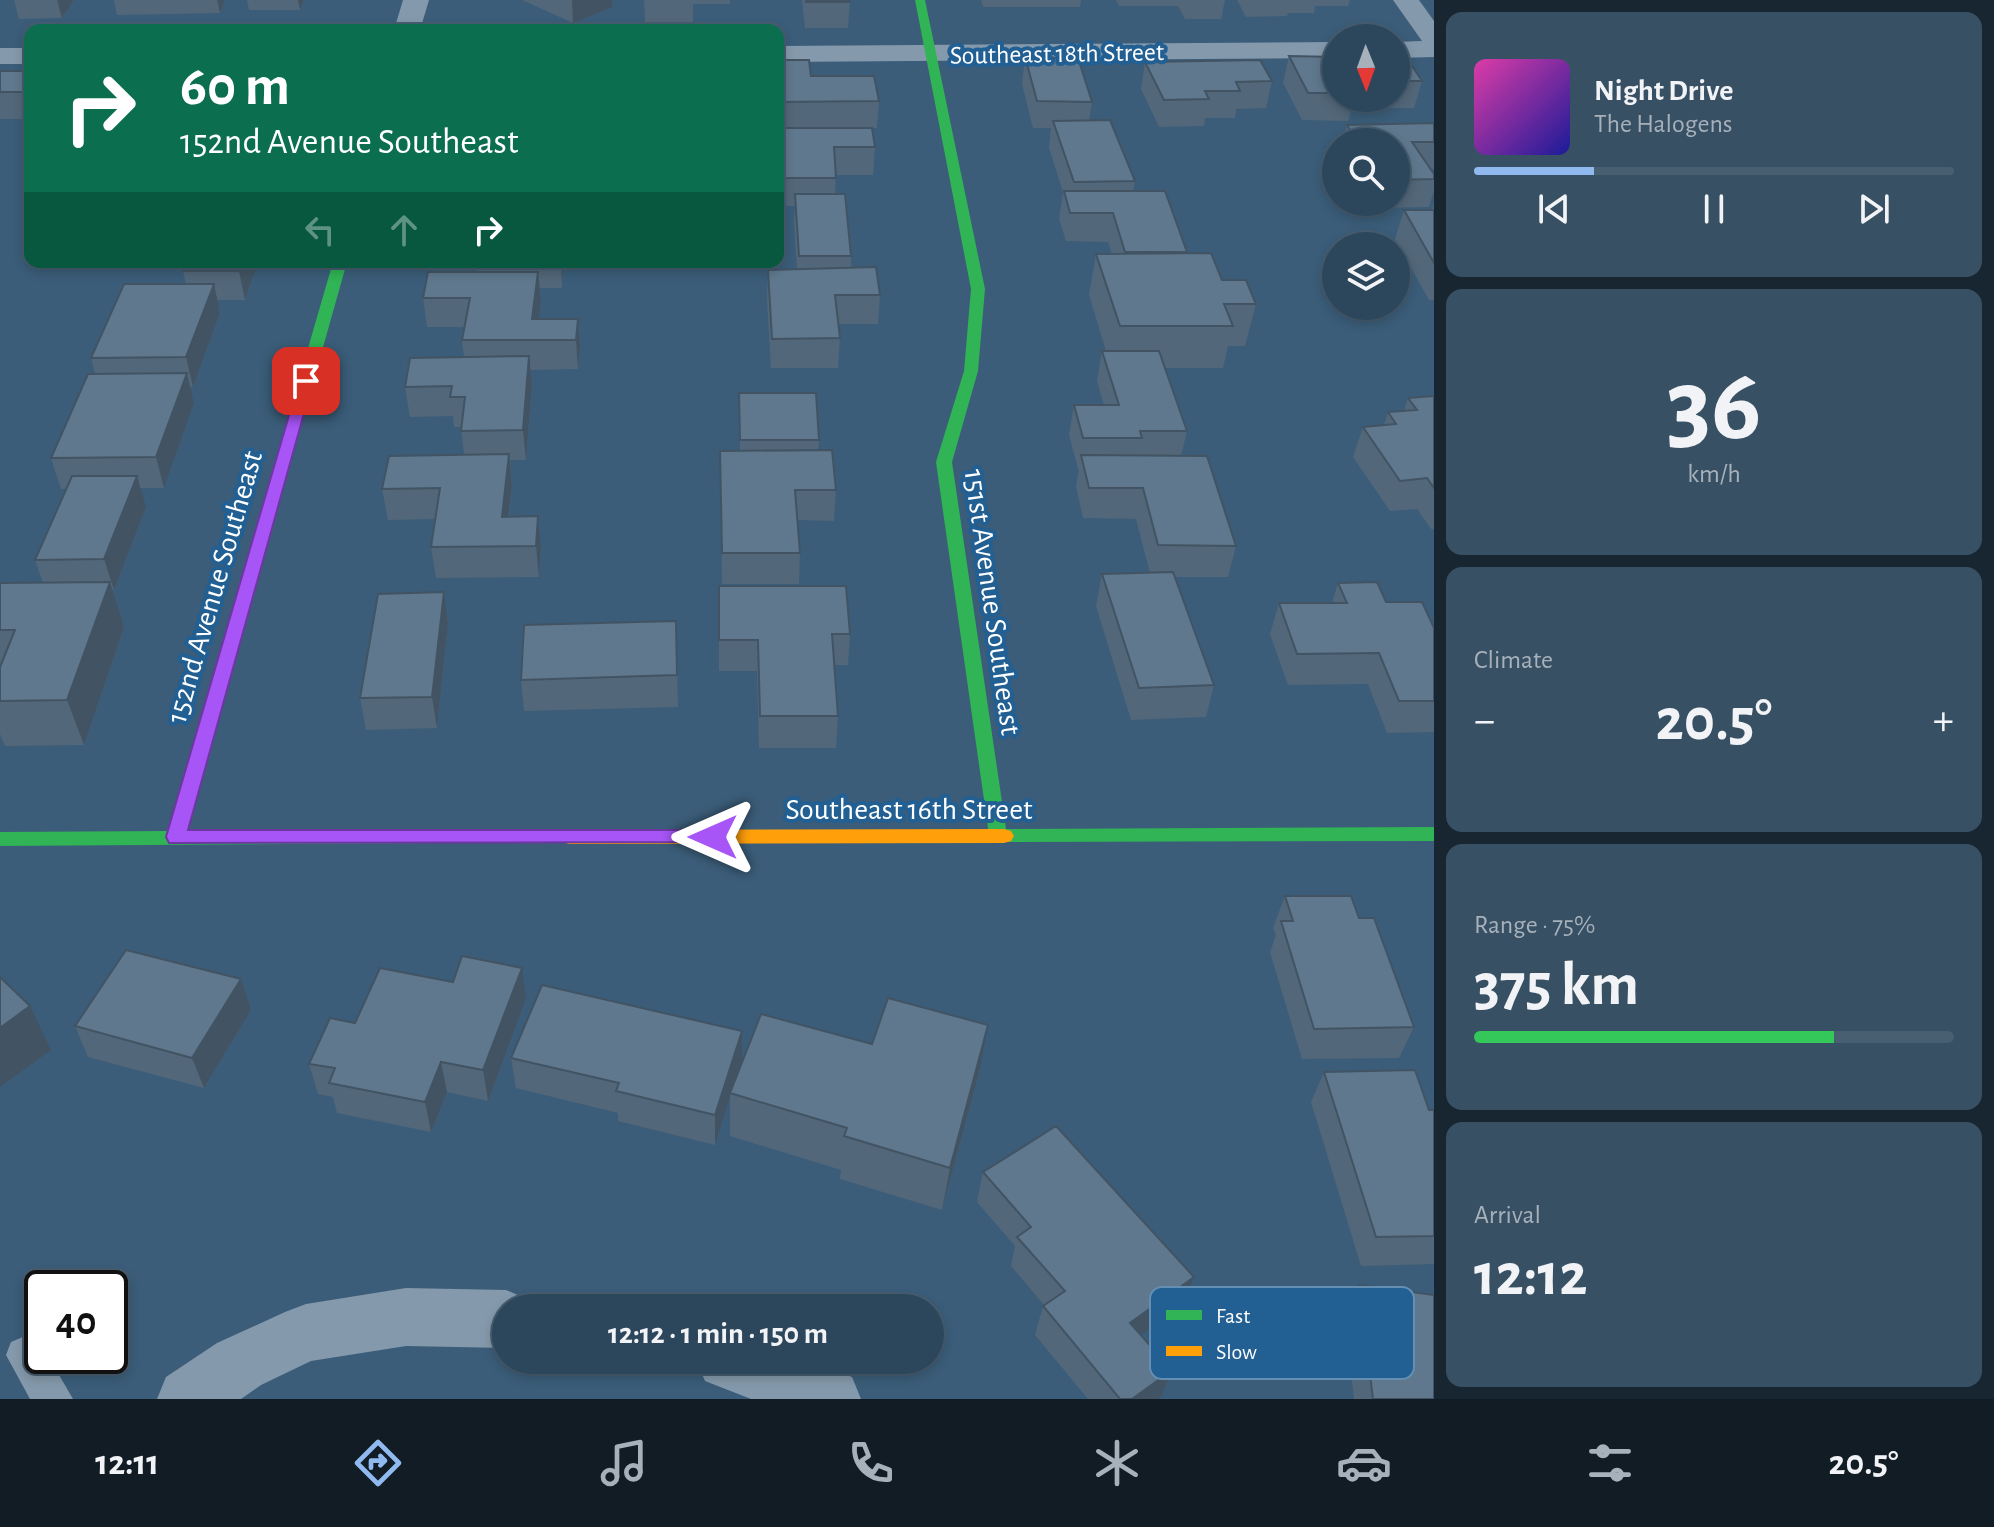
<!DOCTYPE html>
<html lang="en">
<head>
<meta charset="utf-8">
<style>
	:root { --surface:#2c465b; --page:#385064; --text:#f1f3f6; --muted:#a6b1bb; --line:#485e71; --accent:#90b9f0 }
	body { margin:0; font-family:"Alegreya Sans",sans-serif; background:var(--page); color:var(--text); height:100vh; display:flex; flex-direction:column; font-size:30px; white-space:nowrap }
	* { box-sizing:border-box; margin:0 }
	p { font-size:26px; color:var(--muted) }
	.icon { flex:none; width:44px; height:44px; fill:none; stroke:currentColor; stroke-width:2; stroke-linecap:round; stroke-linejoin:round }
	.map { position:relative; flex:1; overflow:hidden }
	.sheet { display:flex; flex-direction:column; gap:12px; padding:12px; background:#182632; width:560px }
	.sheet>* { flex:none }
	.guide { position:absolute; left:24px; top:24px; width:760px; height:244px; border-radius:16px; box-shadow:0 4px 12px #0003,0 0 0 2px var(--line); background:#0b6e4f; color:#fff; overflow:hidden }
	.needle { width:52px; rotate:179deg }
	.buttons { position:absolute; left:1322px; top:24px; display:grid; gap:16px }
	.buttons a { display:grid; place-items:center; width:88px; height:88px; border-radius:50%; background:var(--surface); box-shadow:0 4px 12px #0003,0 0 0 2px var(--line); font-size:40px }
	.speed { position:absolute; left:24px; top:1270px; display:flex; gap:16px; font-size:40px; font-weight:700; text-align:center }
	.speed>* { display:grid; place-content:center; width:104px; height:104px; border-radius:50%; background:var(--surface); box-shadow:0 4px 12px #0003,0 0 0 2px var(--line); line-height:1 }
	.speed .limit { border:4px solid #111; border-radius:12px; background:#fff; color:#111 }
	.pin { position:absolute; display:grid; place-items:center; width:68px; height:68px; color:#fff; margin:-34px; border-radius:16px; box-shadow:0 4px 12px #0006 }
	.me { position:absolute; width:88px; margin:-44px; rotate:270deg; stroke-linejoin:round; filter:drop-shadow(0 0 6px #0008) }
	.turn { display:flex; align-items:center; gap:28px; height:168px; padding:0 24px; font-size:36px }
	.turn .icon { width:104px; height:104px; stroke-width:2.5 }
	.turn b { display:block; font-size:56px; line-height:68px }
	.lanes { display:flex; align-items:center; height:76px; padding:0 24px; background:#0003; justify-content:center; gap:40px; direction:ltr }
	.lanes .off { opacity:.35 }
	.big { font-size:60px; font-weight:700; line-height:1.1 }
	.sheet .tile { flex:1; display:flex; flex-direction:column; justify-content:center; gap:12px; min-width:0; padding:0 28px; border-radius:16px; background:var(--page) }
	.sheet .dial { align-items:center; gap:0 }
	.dial b { font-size:104px; line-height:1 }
	.song { display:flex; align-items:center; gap:24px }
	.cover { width:96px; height:96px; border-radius:12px; background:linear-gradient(135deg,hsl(320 70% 55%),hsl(240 70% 35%)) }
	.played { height:8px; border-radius:4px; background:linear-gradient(90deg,var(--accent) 25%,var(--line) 25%) }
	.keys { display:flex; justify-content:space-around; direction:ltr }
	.heat { display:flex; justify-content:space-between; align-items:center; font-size:44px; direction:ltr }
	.charge { height:12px; border-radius:6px; background:linear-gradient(90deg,#34c759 75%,var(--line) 0) }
	.trip { position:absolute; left:492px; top:1294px; width:452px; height:80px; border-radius:40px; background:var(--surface); box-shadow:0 4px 12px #0003,0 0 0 2px var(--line); font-weight:700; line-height:80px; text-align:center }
	.tab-bar { display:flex; height:128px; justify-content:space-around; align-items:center; background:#121c24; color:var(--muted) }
	.tab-bar .icon { width:56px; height:56px }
	.tab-bar .selected { color:var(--accent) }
	.tab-bar b { font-size:36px; color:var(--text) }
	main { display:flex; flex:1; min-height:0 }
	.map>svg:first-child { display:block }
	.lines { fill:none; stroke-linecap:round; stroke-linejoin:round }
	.lane { fill:#8499ab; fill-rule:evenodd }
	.street { fill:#8499ab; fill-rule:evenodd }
	.fast { fill:#30b455; fill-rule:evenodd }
	.slow { fill:#ff9f0a; fill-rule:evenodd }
	.wall { fill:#526779 }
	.shaded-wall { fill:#425463 }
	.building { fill:#5f788d; stroke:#425463; stroke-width:2 }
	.route { fill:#a855f7; stroke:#6d37a1; stroke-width:2 }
	.labels { text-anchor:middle; stroke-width:8; stroke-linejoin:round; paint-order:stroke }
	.far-street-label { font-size:26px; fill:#fff; stroke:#225f92 }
	.street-label { font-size:30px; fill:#fff; stroke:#225f92 }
	.key { fill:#225f92; stroke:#648fb3; stroke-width:2 }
	.key-label { font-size:22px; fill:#fff }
</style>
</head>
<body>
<main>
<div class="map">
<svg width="1434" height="1399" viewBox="0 0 1434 1399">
	<rect width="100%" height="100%" fill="#3b5d79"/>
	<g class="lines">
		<path class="lane" d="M25,1336L39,1342L42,1356H48L73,1399H30L6,1355L11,1342Z"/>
		<path class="street" d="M403,0H429L420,30H394Z
			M1393,0H1419L1434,21V57L1396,58V42L1422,41Z
			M1336,42V58L778,62V46Z
			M0,48H30V64H0Z
			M406,1288L506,1290L527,1299L531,1308H506V1348L406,1346L311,1361L261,1385L241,1399H157L166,1377L217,1343L285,1312L306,1304Z
			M696,1360H808L852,1377L861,1399H751L705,1381Z"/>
		<path class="fast" d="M915,0H925L985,289L978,371L952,462L1006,829L1434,827V841L990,842L936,462L964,371L971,289Z
			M333,262H347L187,831L569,830L576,832L579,837L576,842L0,846V832L168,831Z"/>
		<path class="slow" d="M1004,829L1011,831L1014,836L1011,841L1004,843L569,844L562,842L559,837L562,832L569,830Z"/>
	</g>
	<path class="wall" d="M14,0H74L62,18L19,19Z
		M114,0H225L220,13L117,15Z
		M247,0H304L300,10H249Z
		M522,0H612L613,7L573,23Z
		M644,0H730V4H693V22H645Z
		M802,0H850L848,28H805Z
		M981,0H1081L1080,7H983Z
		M1116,0H1225L1221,19H1185L1178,6H1119Z
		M1237,0H1350L1348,6H1315L1314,13H1288L1287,16L1246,17Z
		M1289,56L1336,57V98H1396V57L1422,81L1414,108H1352L1348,121L1302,120L1283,83Z
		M1025,57L1092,102L1089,121L1135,181L1133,191L1187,252V254L1256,304L1245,346H1228L1223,368H1165L1187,431L1181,456L1236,546L1228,577H1174L1214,685L1206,717L1131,720L1096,606L1102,574L1150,573L1136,519L1083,518L1076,486L1079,469H1078L1069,435L1074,405H1104L1097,381L1102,351H1106L1089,295L1096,254H1112L1108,242L1066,241L1059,219L1063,192L1049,148L1051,128H1033L1022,84Z
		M778,60L811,76L879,101L877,128H872L875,147L873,175H836L835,194L851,256V268L880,295L878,324H838L840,338L838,368H771L767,299L768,270L797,269L794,222L795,206H782L780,155L781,129H778Z
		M1145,62L1272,81L1266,108L1236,109L1235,118H1205L1204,126L1159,127L1141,89Z
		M0,71H30V119H0Z
		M1434,123V169H1431L1434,174V191L1429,207L1374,208L1370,202H1396V142H1342L1347,125Z
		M1434,203V300H1429L1395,239L1404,210H1432Z
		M187,262H258L245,300H217L220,313L193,387H190L194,403L164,488H140L146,507L114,590H112L124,627L84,745L5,746L0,734V583H43L35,560L66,489H61L51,458L95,374L91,358L186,284L183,271Z
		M475,262H563L562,288H540L541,301L538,319H578L580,348L578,369L530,370L532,386L526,460H510L512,484L509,517L538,516L541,547L539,577L436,578L431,547L435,519L388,520L382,489L464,454L461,427H454L453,416L410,417L405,387L464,357L462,340L464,327H427L423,298L476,272Z
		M739,393L819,440L818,450L836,490L834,521L798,520L800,553L799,584H722L720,451L740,450Z
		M1434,396V529H1431L1417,509L1390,511L1353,457L1363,427L1384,425L1388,412L1404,411L1408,398Z
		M1338,583L1386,602L1434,628V732L1387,733L1368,684L1288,685L1270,634L1279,603H1332Z
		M719,586L850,634L848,665H834L838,716L836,748H759L757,671H719Z
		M444,592L448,623L437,728L366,730L360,698Z
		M676,621L678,707L524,711L521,680Z
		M1285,896L1359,918L1414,1027L1399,1058L1302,1059L1270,952L1276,935L1273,928Z
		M526,999L488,1101L447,1092L431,1132L337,1113L333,1097L318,1094L309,1064Z
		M251,1010L204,1088L88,1057L75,1026Z
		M872,1044L980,1069L942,1210L840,1179L841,1170L730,1136V1097L715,1145L618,1121V1113L516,1088L511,1058L742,1062L738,1074Z
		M1324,1072L1429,1110H1434V1264L1361,1266L1311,1102Z
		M983,1172L1183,1305L1141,1335L1172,1370L1161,1397L1158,1399H1088L1035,1335L1043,1306L1044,1305L1011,1266L1015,1246L977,1202Z
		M1359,1285L1434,1399H1354L1344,1314Z"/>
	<path class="shaded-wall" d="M57,0H74L62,18Z
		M217,0H225L220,13Z
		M298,0H304L300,10Z
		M572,0H612L613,7L573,23Z
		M30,85V108L25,92Z
		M242,262H258L245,300L239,271Z
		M561,262H563L562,288Z
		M538,272L541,301L536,340L532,319Z
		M214,284L220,313L193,387L186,357Z
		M578,319L580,348L578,369L576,340Z
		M529,356L532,386L526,460L523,430Z
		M187,373L194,403L164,488L156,457Z
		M509,454L512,484L505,548L502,517Z
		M137,476L146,507L114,590L104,559Z
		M538,516L541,547L539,577L536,546Z
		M110,582L124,627L84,745L67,700Z
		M444,592L448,623L437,728L432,697Z
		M522,968L526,999L488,1101L483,1070Z
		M241,979L251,1010L204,1088L192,1058Z
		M30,1006L51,1050L0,1087V1028Z
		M988,1025L980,1069L942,1210L950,1168Z
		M742,1031V1062L731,1094L730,1093V1097L715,1145V1115Z
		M441,1062L447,1092L431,1132L425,1102Z
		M1194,1277L1183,1305L1120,1351L1130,1323Z
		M1172,1370L1161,1397L1158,1399H1132Z"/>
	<path class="building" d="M806,0H850V2H806Z
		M1289,56L1336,57V93H1308Z
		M1025,57L1078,58L1092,102L1037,101Z
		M1396,57H1406L1422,81H1396Z
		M778,60H809L811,76H874L879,101L778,102Z
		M1260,60L1272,81L1236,82L1240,91H1205L1209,99L1164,100L1145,62Z
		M0,71H30V85L25,92H0Z
		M1110,120L1135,181L1074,182L1053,121Z
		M1434,123V142H1412L1434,174V179L1396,180V142H1358L1347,125Z
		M781,128H872L875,147H834L836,178H783Z
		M1064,191H1165L1187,252H1125L1113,213H1070Z
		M795,194H845L851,256H799Z
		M1404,210H1434V263Z
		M1211,253L1222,280H1246L1256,304H1224L1233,326H1120L1096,254Z
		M187,262H242L239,271H183Z
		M876,267L880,295H835L840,338L772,339L768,270Z
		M428,272H538L532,319H578L576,340H462L470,298H423Z
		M124,284H214L186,357L91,358Z
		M1102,351H1159L1187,431H1140L1142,438H1083L1074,405H1119Z
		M529,356L523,430L461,431L465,397H450L452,386L405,387L410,358Z
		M187,373L156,457L51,458L88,374Z
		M739,393H816L819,440H740Z
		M1434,396V488L1427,478L1400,481L1363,427L1396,424L1388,412L1417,410L1408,398Z
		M832,450L836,490H795L800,553H722L720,451Z
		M509,454L502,517L538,516L536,546L431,547L440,488L382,489L389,456Z
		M1081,455L1207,456L1236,546L1158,545L1143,488H1089Z
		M72,476H137L104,559L35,560Z
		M1173,572L1214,685L1139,688L1102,574Z
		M110,582L67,700L0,701V667L15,630H0V583Z
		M1377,582L1386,602H1422L1434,628V701H1399L1379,653L1297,654L1279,603H1347L1338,583Z
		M719,586H846L850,634H832L838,716H760L758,640H719Z
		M444,592L432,697L360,698L378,594Z
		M676,621L677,675L521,680L524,625Z
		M1285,896H1351L1359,918H1374L1414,1027L1314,1029L1281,921H1293Z
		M126,950L241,979L192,1058L75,1026Z
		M462,956L522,968L483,1070L441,1062L425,1102L329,1083L335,1068L309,1064L330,1018L355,1023L380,968L453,982Z
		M0,977L30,1006L0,1028Z
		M542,985L742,1031L715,1115L616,1091L619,1083L511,1058Z
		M888,998L988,1025L950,1168L844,1136L847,1128L730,1093L761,1014L872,1044Z
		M1415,1070L1429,1110H1434V1236L1376,1237L1324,1072Z
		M1056,1126L1194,1277L1130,1323L1172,1370L1132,1399H1120L1043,1306L1065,1291L1017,1237L1031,1227L983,1172Z
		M1359,1285L1434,1295V1399H1373Z"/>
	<path class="route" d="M306,376L313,381L188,830H713L720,832L723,837L720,842L169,843L166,837L299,381Z"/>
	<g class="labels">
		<g class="far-street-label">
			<text transform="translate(1057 53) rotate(-1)" y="9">Southeast 18th Street</text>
		</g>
		<g class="street-label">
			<text transform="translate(214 587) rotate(-74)" y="10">152nd Avenue Southeast</text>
			<text transform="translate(993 602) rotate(82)" y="10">151st Avenue Southeast</text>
			<text x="909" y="819">Southeast 16th Street</text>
		</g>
	</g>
	<rect x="1150" y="1287" width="264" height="92" rx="12" class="key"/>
	<rect x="1166" y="1310" width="36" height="10" fill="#30b455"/>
	<rect x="1166" y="1346" width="36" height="10" fill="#ff9f0a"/>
	<g class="key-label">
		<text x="1216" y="1323">Fast</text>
		<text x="1216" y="1359">Slow</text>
	</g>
</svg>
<div class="buttons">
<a><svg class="needle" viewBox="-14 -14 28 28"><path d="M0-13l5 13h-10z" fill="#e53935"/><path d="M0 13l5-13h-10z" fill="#a6b1bb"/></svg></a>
<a><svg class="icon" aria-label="search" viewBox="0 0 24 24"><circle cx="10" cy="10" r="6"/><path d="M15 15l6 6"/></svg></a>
<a><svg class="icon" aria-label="layers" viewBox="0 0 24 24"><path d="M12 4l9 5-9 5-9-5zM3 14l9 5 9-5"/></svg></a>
</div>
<div class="speed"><div class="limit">40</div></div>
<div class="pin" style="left:306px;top:381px;background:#d93025"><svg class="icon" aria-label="arrive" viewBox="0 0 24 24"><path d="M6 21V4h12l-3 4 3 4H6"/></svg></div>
<svg class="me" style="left:713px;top:837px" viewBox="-20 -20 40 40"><path d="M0-17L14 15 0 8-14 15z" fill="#a855f7" stroke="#fff" stroke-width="4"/></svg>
<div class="trip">12:12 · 1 min · 150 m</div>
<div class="guide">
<div class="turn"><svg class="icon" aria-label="right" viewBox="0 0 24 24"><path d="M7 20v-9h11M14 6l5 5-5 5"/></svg><div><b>60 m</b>152nd Avenue Southeast</div></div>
<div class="lanes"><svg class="icon off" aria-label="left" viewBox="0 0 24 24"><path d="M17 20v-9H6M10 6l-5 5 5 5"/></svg><svg class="icon off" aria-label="ahead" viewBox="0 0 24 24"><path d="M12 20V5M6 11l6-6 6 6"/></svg><svg class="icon" aria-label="right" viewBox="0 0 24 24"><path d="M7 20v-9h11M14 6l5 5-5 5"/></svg></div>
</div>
</div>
<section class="sheet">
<div class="tile">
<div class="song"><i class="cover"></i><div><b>Night Drive</b><p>The Halogens</p></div></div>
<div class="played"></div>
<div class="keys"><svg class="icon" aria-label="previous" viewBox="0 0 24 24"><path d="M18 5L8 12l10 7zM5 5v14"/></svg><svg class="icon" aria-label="pause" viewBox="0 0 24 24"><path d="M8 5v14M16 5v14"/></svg><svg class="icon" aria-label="next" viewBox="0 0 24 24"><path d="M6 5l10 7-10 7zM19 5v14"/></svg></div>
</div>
<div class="tile dial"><b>36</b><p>km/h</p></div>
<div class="tile"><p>Climate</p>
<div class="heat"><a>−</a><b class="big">20.5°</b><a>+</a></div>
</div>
<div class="tile"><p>Range · 75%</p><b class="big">375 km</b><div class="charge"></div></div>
<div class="tile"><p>Arrival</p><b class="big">12:12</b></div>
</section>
</main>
<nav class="tab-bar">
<b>12:11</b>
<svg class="icon selected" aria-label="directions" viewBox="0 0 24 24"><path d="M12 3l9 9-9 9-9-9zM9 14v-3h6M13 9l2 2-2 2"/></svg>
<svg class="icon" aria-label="music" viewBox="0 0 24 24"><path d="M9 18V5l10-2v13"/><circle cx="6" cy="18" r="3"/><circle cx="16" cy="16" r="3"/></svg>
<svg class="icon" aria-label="phone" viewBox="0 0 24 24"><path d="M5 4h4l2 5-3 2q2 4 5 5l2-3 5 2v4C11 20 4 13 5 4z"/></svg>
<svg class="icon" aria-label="climate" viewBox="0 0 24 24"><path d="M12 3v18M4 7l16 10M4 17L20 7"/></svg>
<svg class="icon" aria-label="car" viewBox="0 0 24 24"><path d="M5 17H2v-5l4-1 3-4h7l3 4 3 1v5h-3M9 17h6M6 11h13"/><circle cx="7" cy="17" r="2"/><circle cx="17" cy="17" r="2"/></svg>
<svg class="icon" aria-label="filters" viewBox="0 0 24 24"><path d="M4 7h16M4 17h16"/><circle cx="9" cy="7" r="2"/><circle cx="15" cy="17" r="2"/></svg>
<b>20.5°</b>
</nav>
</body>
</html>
